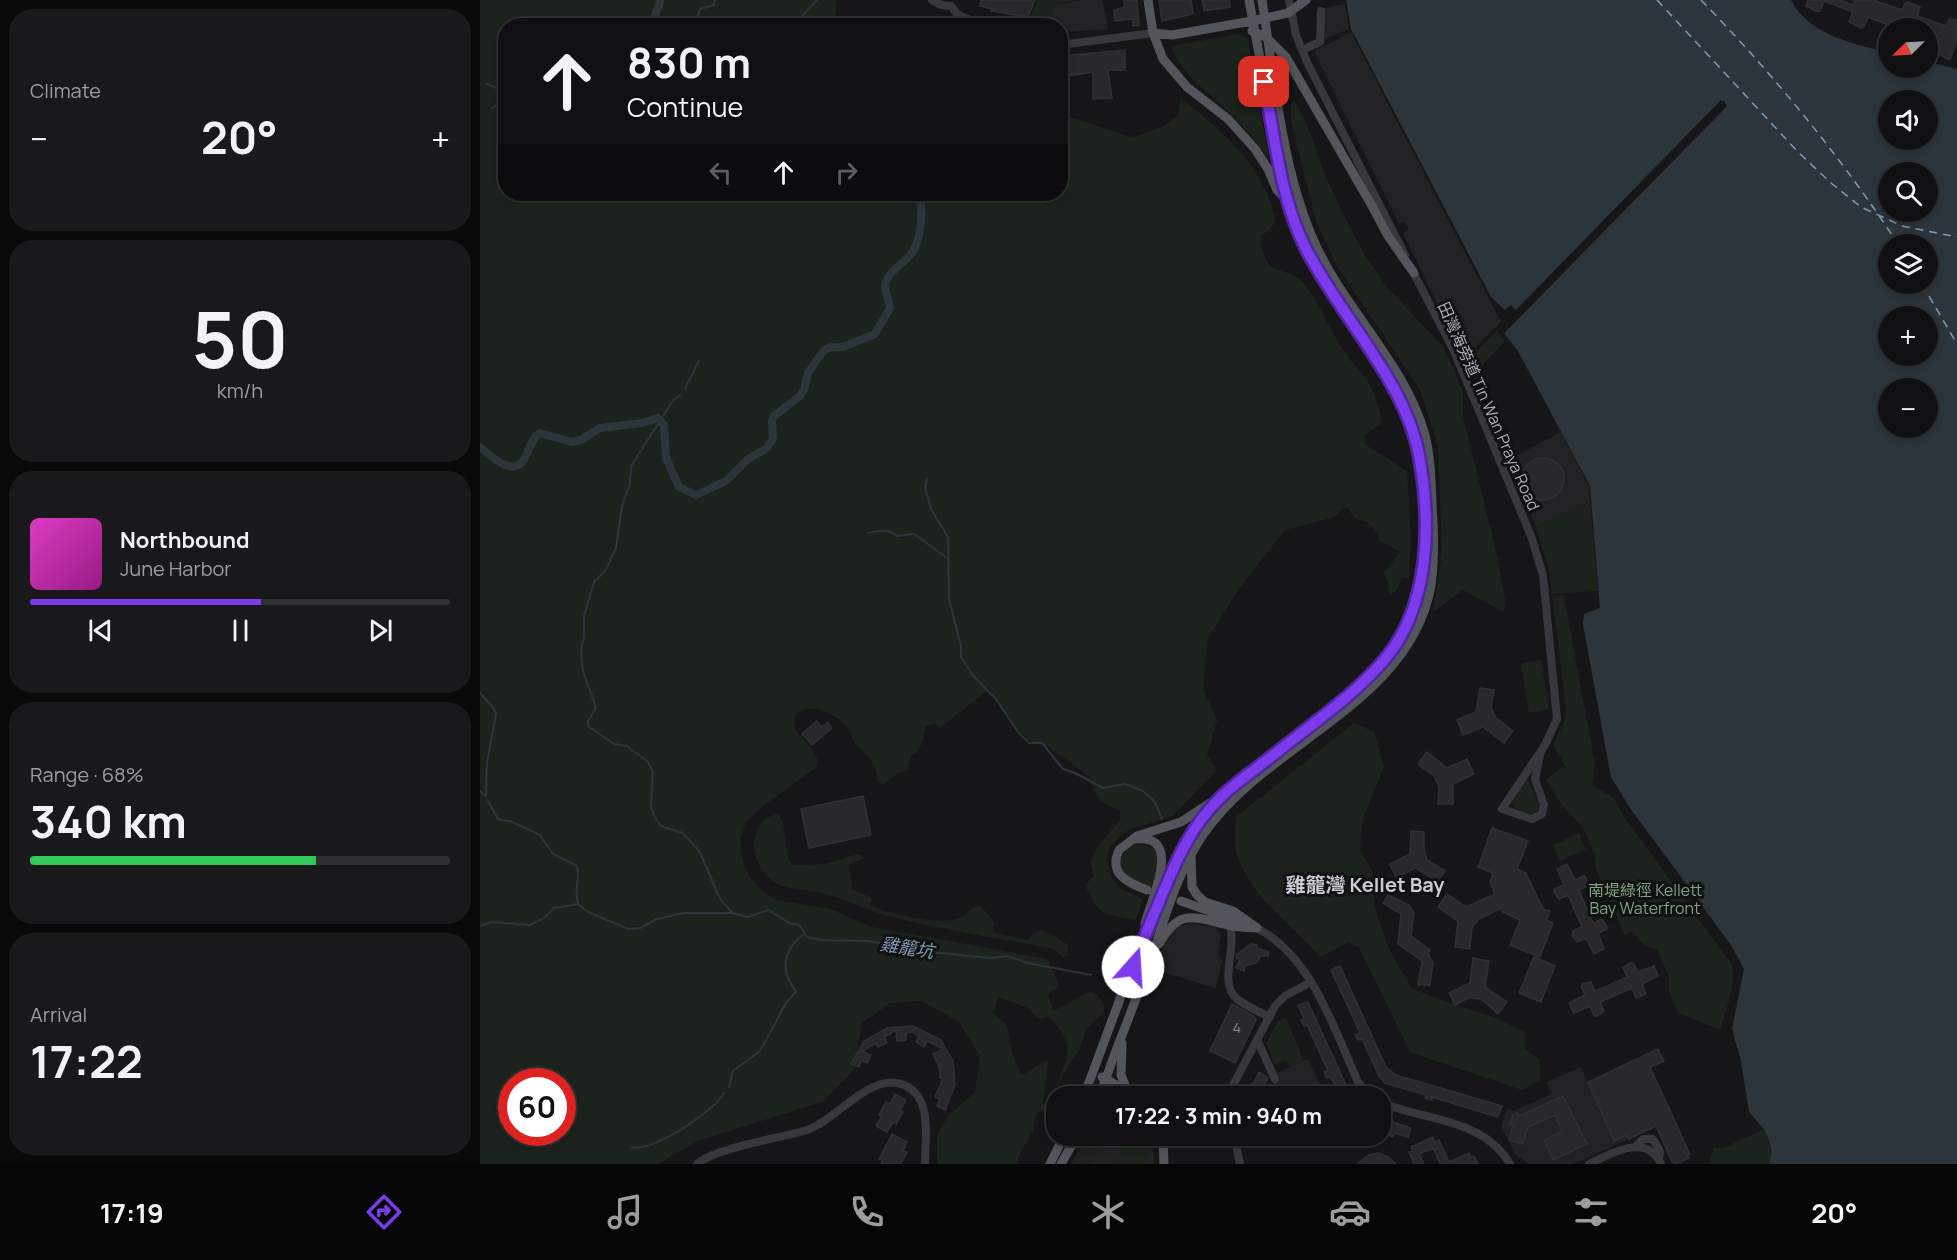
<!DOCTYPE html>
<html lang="en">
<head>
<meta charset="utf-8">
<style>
	:root { --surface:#101012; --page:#19191b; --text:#f1f3f6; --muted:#9c9d9f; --line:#303032; --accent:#7c3aed }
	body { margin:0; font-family:Manrope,"Noto Sans TC",sans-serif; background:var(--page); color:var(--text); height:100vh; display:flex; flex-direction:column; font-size:22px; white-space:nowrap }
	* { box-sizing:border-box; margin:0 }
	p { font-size:20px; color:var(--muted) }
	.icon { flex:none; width:33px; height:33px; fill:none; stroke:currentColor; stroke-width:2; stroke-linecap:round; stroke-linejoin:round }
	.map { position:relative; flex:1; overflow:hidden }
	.panel { display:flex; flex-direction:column; gap:9px; padding:9px; background:#09090a; width:480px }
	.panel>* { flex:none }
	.hud { position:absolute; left:18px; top:18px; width:570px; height:183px; border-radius:24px; box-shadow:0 3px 9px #0003,0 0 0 2px var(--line); background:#101012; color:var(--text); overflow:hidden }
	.needle { width:39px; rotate:246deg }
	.fabs { position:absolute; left:1398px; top:18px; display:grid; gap:12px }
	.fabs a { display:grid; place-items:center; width:60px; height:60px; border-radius:50%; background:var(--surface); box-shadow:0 3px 9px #0003,0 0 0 2px var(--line); font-size:30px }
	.speed { position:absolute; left:18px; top:1068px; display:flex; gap:12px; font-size:30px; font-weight:700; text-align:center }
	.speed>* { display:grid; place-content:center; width:78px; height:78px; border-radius:50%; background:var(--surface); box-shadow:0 3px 9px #0003,0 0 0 2px var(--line); line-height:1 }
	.speed .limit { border:9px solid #d22; background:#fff; color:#111 }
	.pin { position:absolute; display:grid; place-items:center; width:51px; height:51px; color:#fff; margin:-26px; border-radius:12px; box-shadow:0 3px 9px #0006 }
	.me { position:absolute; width:66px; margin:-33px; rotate:19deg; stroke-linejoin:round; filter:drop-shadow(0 0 4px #0008) }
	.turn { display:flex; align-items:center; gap:21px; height:126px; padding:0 30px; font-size:27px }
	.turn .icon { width:78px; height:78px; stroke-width:2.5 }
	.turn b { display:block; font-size:42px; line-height:51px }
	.lanes { display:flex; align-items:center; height:57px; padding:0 30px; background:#0003; justify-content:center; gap:30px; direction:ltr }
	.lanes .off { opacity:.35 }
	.big { font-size:45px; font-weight:700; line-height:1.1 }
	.panel .tile { flex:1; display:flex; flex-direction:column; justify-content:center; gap:9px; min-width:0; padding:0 21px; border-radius:24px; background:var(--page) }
	.panel .dial { align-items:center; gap:0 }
	.dial b { font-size:78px; line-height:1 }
	.song { display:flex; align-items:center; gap:18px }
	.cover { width:72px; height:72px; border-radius:9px; background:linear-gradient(135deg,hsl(310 70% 55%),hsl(310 70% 35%)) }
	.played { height:6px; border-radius:3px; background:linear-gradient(90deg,var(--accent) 55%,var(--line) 55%) }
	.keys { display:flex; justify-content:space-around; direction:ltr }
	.heat { display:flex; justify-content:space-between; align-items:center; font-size:33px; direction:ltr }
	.charge { height:9px; border-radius:4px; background:linear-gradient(90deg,#34c759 68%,var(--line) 0) }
	.trip { position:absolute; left:566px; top:1086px; width:345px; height:60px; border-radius:24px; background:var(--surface); box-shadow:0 3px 9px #0003,0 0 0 2px var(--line); font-weight:700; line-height:60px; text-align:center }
	.menu { display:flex; height:96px; justify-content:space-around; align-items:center; background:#060607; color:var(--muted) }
	.menu .icon { width:42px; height:42px }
	.menu .on { color:var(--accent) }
	.menu b { font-size:27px; color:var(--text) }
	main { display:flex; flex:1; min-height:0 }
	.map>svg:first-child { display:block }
	.built { fill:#222225 }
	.green { fill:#1c231d; fill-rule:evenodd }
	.water { fill:#2c353c; fill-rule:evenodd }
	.pier { fill:#161618 }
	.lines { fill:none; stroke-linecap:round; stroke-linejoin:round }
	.stream { stroke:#2c353c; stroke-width:2 }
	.canal { stroke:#2c353c; stroke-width:8 }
	.ferry { stroke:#7f9bb3; stroke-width:1.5; stroke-dasharray:8 6; stroke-linecap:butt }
	.building { fill:#29292c; stroke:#303034; stroke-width:1.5 }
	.minor { stroke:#37383d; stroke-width:8 }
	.major { stroke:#53555c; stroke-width:9 }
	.major-bridge { stroke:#53555c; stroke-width:9 }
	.route-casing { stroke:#51269a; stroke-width:15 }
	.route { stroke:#7c3aed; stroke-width:10 }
	.labels { text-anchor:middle; stroke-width:6; stroke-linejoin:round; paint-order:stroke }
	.number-label { font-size:14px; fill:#888b94 }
	.street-label { font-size:16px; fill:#a8adb8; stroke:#111113 }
	.park-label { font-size:16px; fill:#7fa381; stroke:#111113 }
	.water-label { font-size:18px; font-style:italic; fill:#7f9bb3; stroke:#111113 }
	.quarter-label { font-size:20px; font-weight:bold; fill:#c9ccd4; stroke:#111113 }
</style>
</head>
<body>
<main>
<section class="panel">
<div class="tile"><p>Climate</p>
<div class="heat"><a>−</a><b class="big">20°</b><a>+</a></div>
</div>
<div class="tile dial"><b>50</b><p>km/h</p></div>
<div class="tile">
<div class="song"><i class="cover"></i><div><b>Northbound</b><p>June Harbor</p></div></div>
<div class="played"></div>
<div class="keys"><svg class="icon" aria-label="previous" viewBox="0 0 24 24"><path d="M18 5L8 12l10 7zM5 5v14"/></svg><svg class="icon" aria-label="pause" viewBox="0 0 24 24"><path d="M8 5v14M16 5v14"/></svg><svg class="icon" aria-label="next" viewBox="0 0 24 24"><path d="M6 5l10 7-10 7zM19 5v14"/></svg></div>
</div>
<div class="tile"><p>Range · 68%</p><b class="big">340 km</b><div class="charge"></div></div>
<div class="tile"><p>Arrival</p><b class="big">17:22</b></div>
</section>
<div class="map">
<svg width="1477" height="1164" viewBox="0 0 1477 1164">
	<rect width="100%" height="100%" fill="#161618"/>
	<path class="built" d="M602,0H623L628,29L585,32L581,31L580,26H569L573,5Z
		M865,4L869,29L844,39V8Z
		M871,32L1021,322L984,358L923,233L929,229L924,221L919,224L835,54L836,50Z
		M1081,432L1109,486L1110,502L1056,527L1028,460Z
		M711,923L736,927L741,935L738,953L742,961L736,988L675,970L686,939L693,928Z
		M828,1059L845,1096H802L795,1083L800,1080L797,1073Z
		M1101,1067L1108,1081L1117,1078L1122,1089L1154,1085L1173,1128L1093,1164H1049L1035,1154L1021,1126L1027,1108L1034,1111L1071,1094L1067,1082Z
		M626,1136H671L675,1164H609L621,1147Z"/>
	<path class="green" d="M0,0H356L355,25L26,26V194H580L581,114L653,138L684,126L698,116L701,98C740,129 789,170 795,223L789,230L781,236C784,284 805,260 826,286C842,307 851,333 866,354C871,362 878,368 884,376C894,389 899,407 902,423L885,435L886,445L927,471L931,537L929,579L922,577L917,590L910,595L909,586L904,573L920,552L900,541C895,528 890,521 876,519L867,508H863L855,517L805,530L761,586L728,638L723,688L737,721L727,755L737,770L692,817L650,829L640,836L629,849L627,859L631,878L641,889L663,899L656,920C623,914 619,916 605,885L614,876L610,862L618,846L640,820V811L620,801L608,776L568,746L552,743L534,726L509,689L460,728L456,724L446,726C443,738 443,750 431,755L428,771L418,773L403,785L398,782C396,759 389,759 375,743C371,739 372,732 367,727C353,712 334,703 316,713C305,737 343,745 337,767L284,805L266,822L260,841L262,859L269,876L283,892L296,900L350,909L392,927L568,959L579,985L578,989L568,994L573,1010C589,1007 595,995 611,992L617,995L625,1007L623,1013L607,1028L598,1053L593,1058L577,1087C583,1060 597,1054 578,1027C574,1022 574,1020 568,1017L559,1019L546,1007L519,997L513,1013L527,1025C530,1043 532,1059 542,1075L567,1060L568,1063L563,1103L567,1108L556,1114L553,1131L539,1155L537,1164H457V1135L468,1116L495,1092L500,1056L479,1022L442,1001L410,1003L382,1023L374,1070L344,1101L218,1141L178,1164H0ZM32,1082H82V1132H32Z
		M557,0H595L573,5L569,25H548Z
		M760,34L768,40L789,159C776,142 762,124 746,109C723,87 703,77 691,46Z
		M814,99L830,132L842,168L862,212L884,254L906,286L964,348L974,370L983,392V416L1015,546L1026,605L1023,612L983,590L953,612L962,552L958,446L940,390L856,265L836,221L811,121V104Z
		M1017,331L1025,341L992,376L986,361Z
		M1110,502L1118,591L1072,594L1069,569L1056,527Z
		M1072,595L1084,596L1115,764L1112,785L1133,797L1145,818L1252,965C1256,987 1246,1010 1240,1030L1197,1012L1189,991V976L1177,950C1165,947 1159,942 1153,931L1145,935L1115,866L1116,857L1103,828L1082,805L1066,780L1082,767L1087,769L1073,745L1084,723L1086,707Z
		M1061,660L1069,709L1049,713L1041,663Z
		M874,723L894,732L904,767L883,819L880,849L893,873L894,905L909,949L931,988L963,1001L1017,1018L1046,1033L1045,1049L1060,1060V1080L1042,1090L930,1052L879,948L869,942L840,957C810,922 773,901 757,855C754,844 756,829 756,817Z
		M1047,777L1060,806L1058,811L1051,814L1034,808L1031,804Z
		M299,814L303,822L308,859L314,865L346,864L378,854L385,858L369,864L372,889L392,898L389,905C411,914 454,925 477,919C488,916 489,906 501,906L515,923L512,932L548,940C563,920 572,937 587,944L588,956L582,957L574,949C520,939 465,930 411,917C389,911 368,900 346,894C329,889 309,892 293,881C279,871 270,850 276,833C280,821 287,816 299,814Z
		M1099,833L1106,849L1080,861L1073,845Z
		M657,844C687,845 677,869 673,888C665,886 656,884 650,880C634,869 641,849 657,844Z
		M806,1018L820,1050L822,1062L810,1067L806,1060L795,1064L786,1043L798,1021Z
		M1284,1129L1292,1152L1289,1164H1229L1234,1147L1244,1148Z
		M608,1136H626L621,1147L609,1164H591Z
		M646,1141L670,1151L664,1164H636Z"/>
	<path class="water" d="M866,0H1311C1329,35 1373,44 1408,52V68H1448V62L1477,69V1164H1289L1292,1152L1289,1141L1284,1129L1269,1112L1261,1061L1252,1029L1264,969L1251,945L1150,808L1131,777L1103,624L1104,614L1120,608L1110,486L1038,351L1024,333L1247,106L1243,101H1240L1036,310L1031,305L1025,310L1011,297L871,29ZM1408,100H1448V140H1408ZM1408,172H1448V212H1408ZM1408,244H1448V284H1408ZM1408,316H1448V356H1408ZM1408,388H1448V428H1408Z"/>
	<path class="pier" d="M1241,101H1245V108L1024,333L1022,331L1243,104L1038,312H1034Z"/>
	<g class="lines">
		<path class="stream" d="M198,26L218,17L220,9L234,5L235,0
			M313,26L337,0
			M7,84L26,92
			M12,108L26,100
			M293,194V202
			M205,389L219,361
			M200,395L192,402L151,466L150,483L142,506L136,548L125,571L114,582L104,616V637L101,651L103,672L115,704V710L108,721L109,727L134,744L147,746L168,762L173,772L171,806L175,818L181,826L203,833L220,852L240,899L253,913
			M447,478L445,488L451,509L468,537L469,599L481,646V657L494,677L515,698L538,732L549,743H562L583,769L595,773L623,788L645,784L663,791L675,802L682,819
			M388,533C399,531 408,528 417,536L434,534L467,558
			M0,693L13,707L16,714L7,763L6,796
			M0,791L6,796
			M8,801L18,819L32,822L60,835L73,854L97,866C100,879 94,891 98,904
			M98,904L108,912L149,929L160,928L177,919L204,913H253L267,917L289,910L309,923L319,925L327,937L341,940L387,941L410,944H425L440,951L510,958L527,956L548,963L611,975
			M0,926L11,922L50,925L64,918L74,908L98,904
			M249,1087L253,1071L280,1051L306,1003L316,992C314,987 311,985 309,980C300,961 309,945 324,934
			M152,1147C170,1154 235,1111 244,1093"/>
		<path class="canal" d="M171,26C172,16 180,9 180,0
			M0,447C11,457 34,478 45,458C50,449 51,438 60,433L92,442L101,440L120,428L162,423L178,418L184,425L186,458L199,487L216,495L246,481L268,459L286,449L293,439L292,421L294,416L320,396L324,390L328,373L344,350L352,347H363L395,334L410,308C409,300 403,288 406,281C411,269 425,263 432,253C441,240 444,208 439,194"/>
		<path class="ferry" d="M1177,0L1318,152L1351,183L1381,207L1422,226L1477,237
			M1221,0C1294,75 1361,157 1418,244
			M1442,284L1477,344"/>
	</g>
	<path class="building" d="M501,0H555L548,17L511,11L512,9L500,6Z
		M644,0H657L659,25L653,26V19L635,21L634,10L645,7Z
		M679,0H711L713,14L682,21Z
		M722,0H749L750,7L724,11Z
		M1328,0H1359L1373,5L1375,0H1393L1422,10L1425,3L1428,2L1440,7L1437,16L1452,21L1466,26L1469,19L1477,20V41L1470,59H1468L1456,53L1460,43L1449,39L1453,28H1416L1388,17L1384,27L1381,28L1369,22L1373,12L1344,1L1340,11L1338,12L1326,6Z
		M645,50V70H628L632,98L613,99V72L582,77L580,70L582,56Z
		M1042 479a21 21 0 1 1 42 0a21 21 0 1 1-42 0Z
		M1000,688L1014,690L1011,708L1016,718L1033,731L1024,743L1003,727L983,735L977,720L996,712Z
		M337,721L342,727L348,722L352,728L332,745L322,734Z
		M947,752L967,768L987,759L994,774L973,784V804H958L959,787L954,776L938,764Z
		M383,796L391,835L329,848L321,809Z
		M1012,828L1048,841L1037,869L1046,873L1063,909L1070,911L1066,920L1073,923L1060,957L1030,945L1040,920L1023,912L1021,908L999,919L992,927L990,949L975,947L978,921L958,907L967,894L986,907L1015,894L1010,882L1013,873L998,867Z
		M931,831L944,832V850L947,860L965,871L957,882L936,868L916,877L910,864L930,854Z
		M1087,864L1095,880L1104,876L1106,878L1108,886L1099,890L1113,923L1122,919L1127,926V929L1118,933L1124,949L1114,954L1106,938L1097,942L1092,935L1093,931L1102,927L1088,895L1079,899L1074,892V889L1084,885L1077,869Z
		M908,895L929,905L934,913L931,936L950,950L948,953L953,963L950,985H938L942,961L918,944L921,914L903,903Z
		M771,944L777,945V948L789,952L788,956H781L776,963L765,966L764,971L756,968L760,959L756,958V955Z
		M1054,957L1075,966L1061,1002L1039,993Z
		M993,958L1009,961L1005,987L1027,1002L1018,1014L1001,999L990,997L975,1005L969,993L990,983Z
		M1150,963H1153L1158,972L1174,966L1178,976L1162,984L1166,993L1164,995L1156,998L1152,988L1120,1002L1124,1011L1117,1016H1114L1110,1006L1094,1013L1089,1003L1105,995L1101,986L1103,984L1111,982L1115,991L1123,988L1147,977L1143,968Z
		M860,966L906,1067L916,1075L1022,1106L1018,1117L952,1097V1100L945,1098L946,1095L905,1083L899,1076L882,1039L878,1040L875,1035L880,1033L851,970Z
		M828,1002L871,1096H860L851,1077L847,1078L844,1072L848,1071L827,1025L824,1026L821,1020L824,1019L818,1005Z
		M752,1004L774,1016L776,1020L755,1063L730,1051Z
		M433,1026L461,1040L473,1061L475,1085L465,1110L457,1106L460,1099L455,1097L463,1078H460L459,1066L453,1054L463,1049L447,1041L444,1047L436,1042L439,1037L433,1032L426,1033V1040L417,1041L416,1030L404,1037L407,1043L398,1047L396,1043L382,1051L391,1055L387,1063L381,1060L379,1067L371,1064L384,1041L407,1028Z
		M1178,1049L1184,1061L1170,1067L1210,1154L1207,1155L1209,1158L1196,1164L1192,1162L1176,1126L1149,1139L1147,1135L1134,1141L1108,1082Z
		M779,1072L788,1078L777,1096H767Z
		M415,1094L426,1100L420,1110L423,1112L416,1124L413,1122L407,1132L396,1126L402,1116L399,1115L402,1109L406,1102L410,1104Z
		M1083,1096L1107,1144L1073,1160L1064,1140L1082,1131L1075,1115L1048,1127L1043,1144L1029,1140L1033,1126L1030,1125L1033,1115L1037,1113L1039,1116Z
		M900,1118L931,1128L928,1137L914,1133L913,1137L907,1135L908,1131L900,1129Z
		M412,1134L427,1142L423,1151L427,1152L421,1164H401L402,1160L399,1159Z
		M780,1136H810L785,1147Z
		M953,1137L955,1142L959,1140L969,1162L989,1153L991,1157L994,1156L998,1164H960L953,1148L939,1154L944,1164H934L929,1152L933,1151L931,1147Z
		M898,1153L908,1157L916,1164H877L889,1155Z"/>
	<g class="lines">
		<path class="minor" d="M452,0L461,5L471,6
			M809,0L816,35L828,64L925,255
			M471,6L478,15L505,26
			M580,45L673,33
			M822,50L840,42L841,11
			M931,268L974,351L1051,536L1063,575L1077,719L1065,745L1022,809L1052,819L1062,814L1064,805L1055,779L1061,751
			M750,926C757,949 738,984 757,999C766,1006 779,1012 790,1017
			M777,928C833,958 853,1027 878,1082L890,1096
			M778,1042L795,1079
			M750,1096L752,1087L795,1006L805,996L831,982
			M900,1102C944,1121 1004,1118 1030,1164
			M754,1136L760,1164
			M1155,1147L1163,1139H1173L1180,1151L1179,1160
			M217,1164C235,1148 301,1138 327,1130C357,1120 391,1071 424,1085C453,1097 445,1138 445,1164
			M1109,1164C1130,1154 1167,1132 1181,1164"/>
		<path class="major" d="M769,0L806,199
			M673,33L692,35L772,21
			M892,206L908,236L934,273
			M655,839C705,833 670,902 665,924
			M711,854L712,887L717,895L725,902L753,911L777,928
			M667,890C648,883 628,874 639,850L657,836L701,822L730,803
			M701,901L766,924
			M679,944C699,908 713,917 748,925C757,928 767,927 777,928
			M642,1043L641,1075L647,1090
			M622,1077L656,1096
			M604,1096L663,937L692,867L713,831L738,799L871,693L907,656L925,629L933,611L941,583L944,551L943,497L939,459L932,429L918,397L836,267L815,224L806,199L797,190L788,169L775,149L748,119L707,87L683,59L673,33L668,0
			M619,1096C625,1083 629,1069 634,1056C647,1022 660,989 672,956C686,914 698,871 723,835C786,742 931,704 951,585C954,564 954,543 953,522C951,493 952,463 945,435C925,363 862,307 833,239C802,168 794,77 782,0
			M683,1136L684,1164
			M570,1164L584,1136
			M581,1164L597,1136"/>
		<path class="major-bridge" d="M772,21L808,13L826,0
			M772,31L786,37L806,57L892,206"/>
	</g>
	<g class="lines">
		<g class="route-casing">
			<path id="route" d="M653,967C659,948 667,932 674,914C692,872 706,831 740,798C757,781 778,768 796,753C833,723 875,695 906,658C951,603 951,521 939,455C925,380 859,315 825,247C800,196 795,137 784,82"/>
		</g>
		<use href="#route" class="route"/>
	</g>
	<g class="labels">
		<g class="number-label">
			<text x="757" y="1033">4</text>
		</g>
		<g class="street-label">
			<text transform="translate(1009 406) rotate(66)" y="6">田灣海旁道 Tin Wan Praya Road</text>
		</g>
		<g class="park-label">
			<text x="1165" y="896">南堤綠徑 Kellett<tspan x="1165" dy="18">Bay Waterfront</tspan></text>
		</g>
		<g class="water-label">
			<text transform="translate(427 948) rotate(9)" y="6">雞籠坑</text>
		</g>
		<g class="quarter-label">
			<text x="885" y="892">雞籠灣 Kellet Bay</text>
		</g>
	</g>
</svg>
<div class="fabs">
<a><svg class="needle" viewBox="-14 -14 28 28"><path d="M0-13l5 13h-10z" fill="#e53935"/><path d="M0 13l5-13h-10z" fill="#9c9d9f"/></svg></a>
<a><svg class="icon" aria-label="sound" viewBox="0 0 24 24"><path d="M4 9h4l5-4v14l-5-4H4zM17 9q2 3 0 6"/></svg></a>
<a><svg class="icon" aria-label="search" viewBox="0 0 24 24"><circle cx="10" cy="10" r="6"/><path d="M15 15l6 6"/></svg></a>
<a><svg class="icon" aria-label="layers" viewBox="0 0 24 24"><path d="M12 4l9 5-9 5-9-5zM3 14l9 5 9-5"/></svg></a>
<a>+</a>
<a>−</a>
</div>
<div class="speed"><div class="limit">60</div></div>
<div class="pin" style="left:784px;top:82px;background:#d93025"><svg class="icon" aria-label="arrive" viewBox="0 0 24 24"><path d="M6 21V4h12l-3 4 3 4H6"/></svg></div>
<svg class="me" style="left:653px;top:967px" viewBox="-20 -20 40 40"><circle r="19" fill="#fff"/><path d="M0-13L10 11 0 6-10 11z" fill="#7c3aed"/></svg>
<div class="trip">17:22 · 3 min · 940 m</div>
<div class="hud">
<div class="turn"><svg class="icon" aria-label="ahead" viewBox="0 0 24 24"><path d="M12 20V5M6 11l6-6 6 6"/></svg><div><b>830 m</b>Continue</div></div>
<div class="lanes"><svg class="icon off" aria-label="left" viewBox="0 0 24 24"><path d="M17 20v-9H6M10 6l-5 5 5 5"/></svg><svg class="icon" aria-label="ahead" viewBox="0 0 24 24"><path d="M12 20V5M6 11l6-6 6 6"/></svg><svg class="icon off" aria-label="right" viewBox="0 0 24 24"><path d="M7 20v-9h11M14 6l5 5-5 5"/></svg></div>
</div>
</div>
</main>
<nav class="menu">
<b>17:19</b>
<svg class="icon on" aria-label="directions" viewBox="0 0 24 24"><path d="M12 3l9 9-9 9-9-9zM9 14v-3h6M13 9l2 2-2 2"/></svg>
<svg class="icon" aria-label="music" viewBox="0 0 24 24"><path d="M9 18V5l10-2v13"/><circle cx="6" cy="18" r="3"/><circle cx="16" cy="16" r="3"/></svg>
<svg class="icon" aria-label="phone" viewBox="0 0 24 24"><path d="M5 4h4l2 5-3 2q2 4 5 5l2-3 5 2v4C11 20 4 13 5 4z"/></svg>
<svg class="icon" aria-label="climate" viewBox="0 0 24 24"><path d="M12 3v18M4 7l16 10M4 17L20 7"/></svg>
<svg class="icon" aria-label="car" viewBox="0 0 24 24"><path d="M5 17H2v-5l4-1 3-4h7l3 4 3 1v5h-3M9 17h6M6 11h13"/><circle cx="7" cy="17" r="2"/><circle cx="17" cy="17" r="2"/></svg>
<svg class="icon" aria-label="filters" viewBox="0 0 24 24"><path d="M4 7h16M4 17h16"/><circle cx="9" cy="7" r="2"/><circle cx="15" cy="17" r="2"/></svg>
<b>20°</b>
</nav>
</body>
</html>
